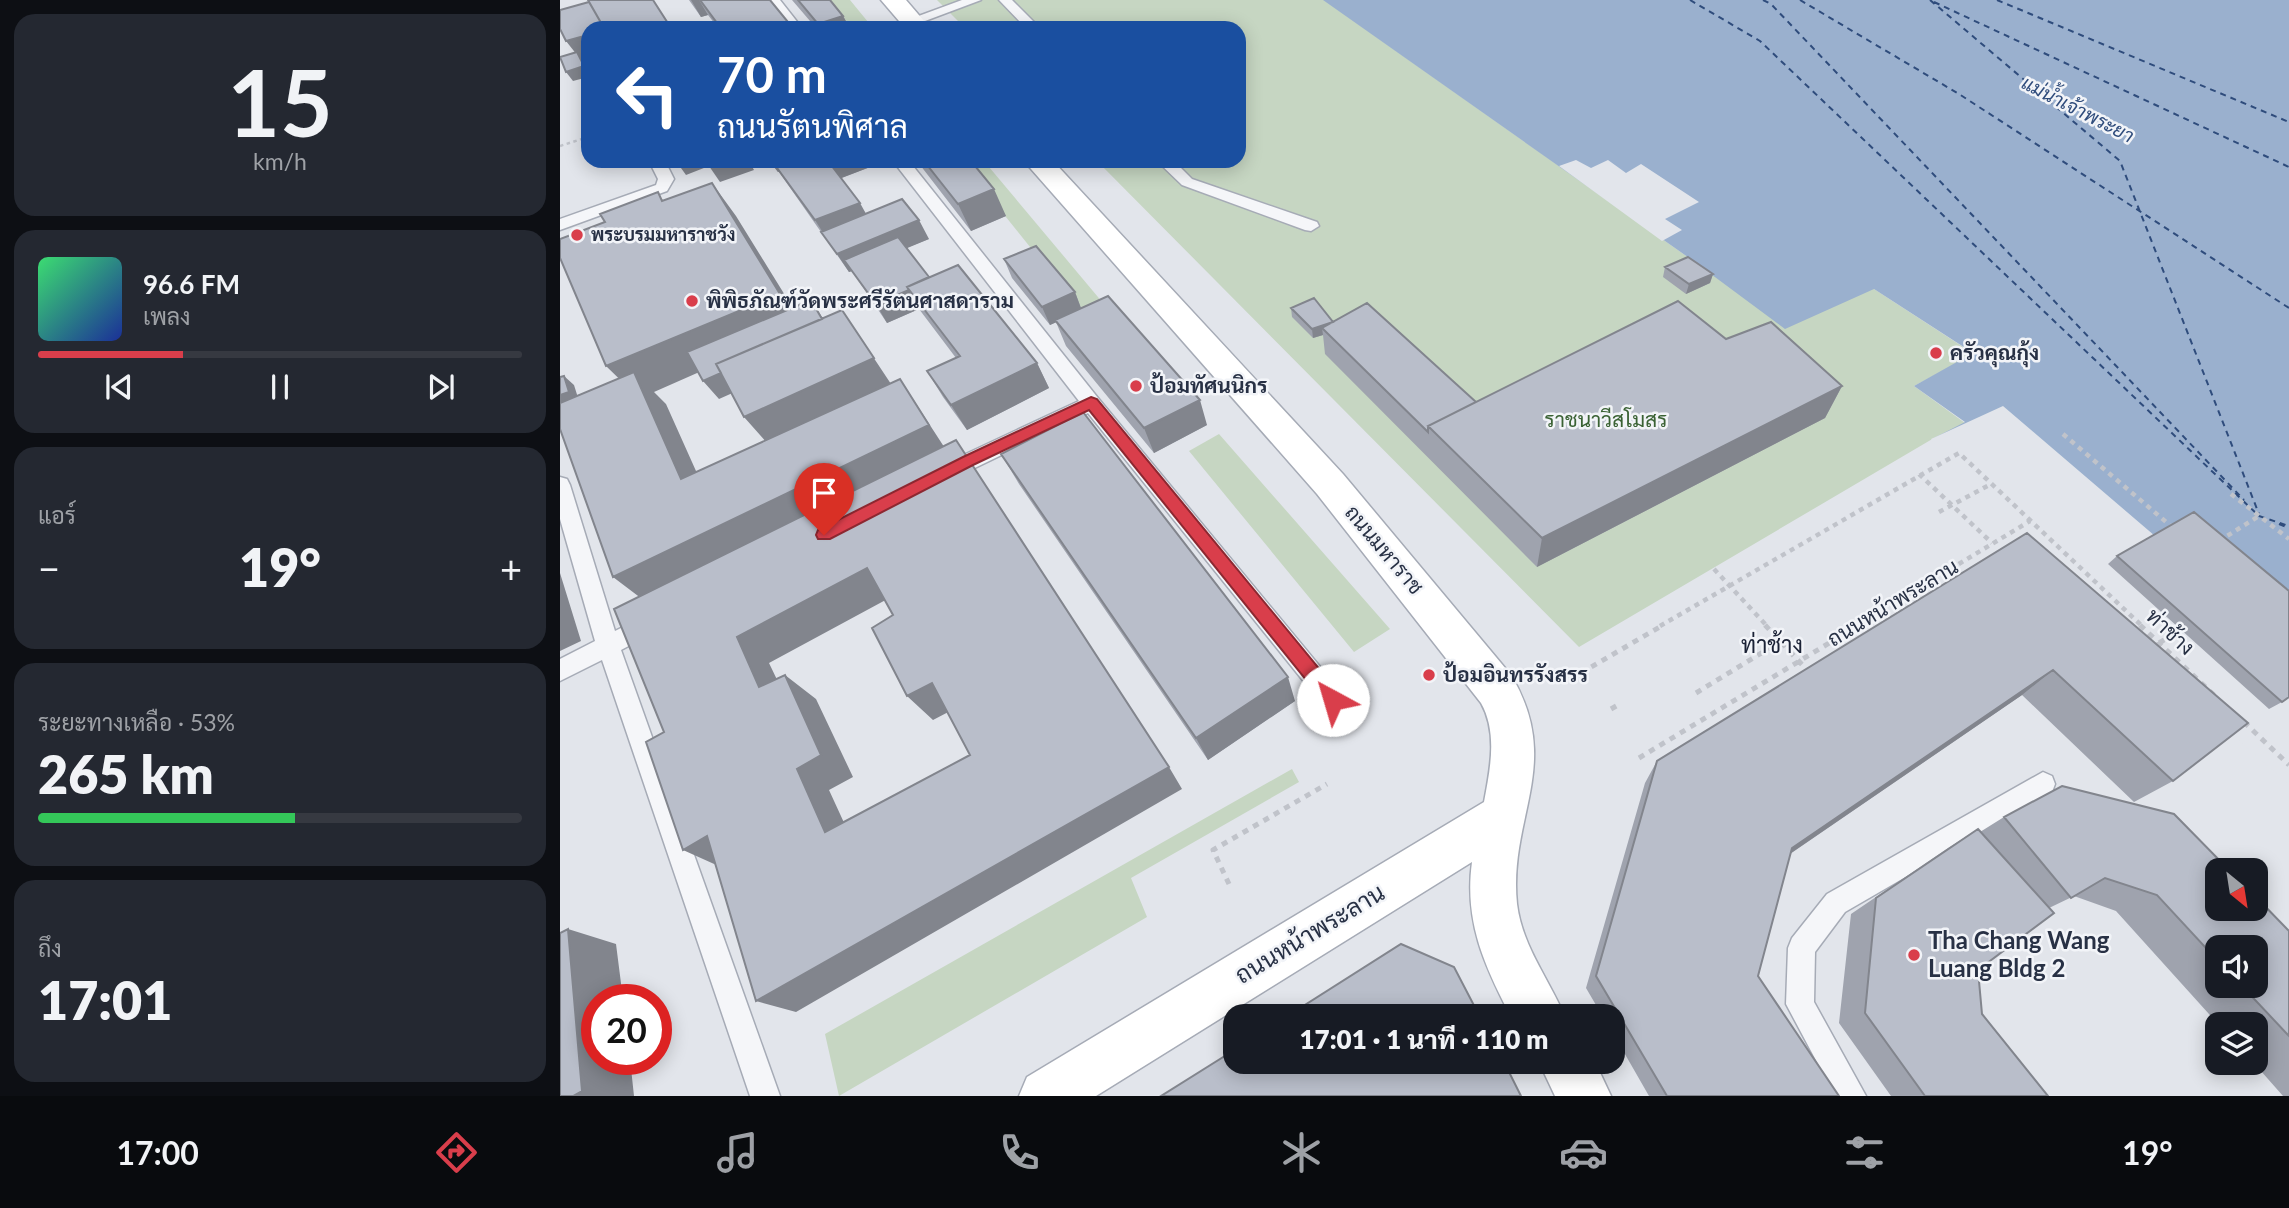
<!DOCTYPE html>
<html lang="th">
<head>
<meta charset="utf-8">
<style>
	:root { --surface:#171b24; --page:#242831; --text:#f1f3f6; --muted:#9ea1a6; --line:#363941; --accent:#d93e4b }
	body { margin:0; font-family:Lato,Sarabun,sans-serif; background:var(--page); color:var(--text); height:100vh; display:flex; flex-direction:column; font-size:26px; white-space:nowrap }
	* { box-sizing:border-box; margin:0 }
	p { font-size:23px; color:var(--muted) }
	.icon { flex:none; width:38px; height:38px; fill:none; stroke:currentColor; stroke-width:2; stroke-linecap:round; stroke-linejoin:round }
	.map { position:relative; flex:1; overflow:hidden }
	.details { display:flex; flex-direction:column; gap:14px; padding:14px; background:#0d0f14; width:560px }
	.details>* { flex:none }
	.hud { position:absolute; left:21px; top:21px; width:665px; height:147px; border-radius:21px; box-shadow:0 4px 18px #0003; background:#1a4fa0; color:#fff; overflow:hidden }
	.needle { width:46px; rotate:150deg }
	.fabs { position:absolute; left:1645px; top:858px; display:grid; gap:14px }
	.fabs a { display:grid; place-items:center; width:63px; height:63px; border-radius:14px; background:var(--surface); box-shadow:0 4px 18px #0003; font-size:35px }
	.speed { position:absolute; left:21px; top:984px; display:flex; gap:14px; font-size:35px; font-weight:700; text-align:center }
	.speed>* { display:grid; place-content:center; width:91px; height:91px; border-radius:50%; background:var(--surface); box-shadow:0 4px 18px #0003; line-height:1 }
	.speed .limit { border:10px solid #d22; background:#fff; color:#111 }
	.pin { position:absolute; display:grid; place-items:center; width:60px; height:60px; color:#fff; margin:-72px -30px; border-radius:50% 50% 50% 0; rotate:-45deg; box-shadow:0 0 7px #0007 }
	.pin .icon { rotate:45deg }
	.me { position:absolute; width:77px; margin:-38px; rotate:321deg; stroke-linejoin:round; filter:drop-shadow(0 0 5px #0008) }
	.turn { display:flex; align-items:center; gap:24px; height:147px; padding:0 21px; font-size:32px }
	.turn .icon { width:91px; height:91px; stroke-width:2.5 }
	.turn b { display:block; font-size:49px; line-height:60px }
	.big { font-size:52px; font-weight:800; line-height:1.1 }
	.details .card { flex:1; display:flex; flex-direction:column; justify-content:center; gap:10px; min-width:0; padding:0 24px; border-radius:21px; background:var(--page) }
	.details .dial { align-items:center; gap:0 }
	.dial b { font-size:91px; line-height:1 }
	.song { display:flex; align-items:center; gap:21px }
	.cover { width:84px; height:84px; border-radius:10px; background:linear-gradient(135deg,hsl(140 70% 55%),hsl(230 70% 35%)) }
	.played { height:7px; border-radius:4px; background:linear-gradient(90deg,var(--accent) 30%,var(--line) 30%) }
	.keys { display:flex; justify-content:space-around; direction:ltr }
	.heat { display:flex; justify-content:space-between; align-items:center; font-size:38px; direction:ltr }
	.charge { height:10px; border-radius:5px; background:linear-gradient(90deg,#34c759 53%,var(--line) 0) }
	.trip { position:absolute; left:663px; top:1004px; width:402px; height:70px; border-radius:21px; background:var(--surface); box-shadow:0 4px 18px #0003; font-weight:800; line-height:70px; text-align:center }
	.dock { display:flex; height:112px; justify-content:space-around; align-items:center; background:#090b0e; color:var(--muted) }
	.dock .icon { width:49px; height:49px }
	.dock .current { color:var(--accent) }
	.dock b { font-size:32px; color:var(--text) }
	main { display:flex; flex:1; min-height:0 }
	.map>svg:first-child { display:block }
	.green { fill:#c6d6c2 }
	.water { fill:#9ab0ce }
	.pier { fill:#e2e5eb }
	.lines { fill:none; stroke-linecap:round; stroke-linejoin:round }
	.ferry { stroke:#2f4c7c; stroke-width:2; stroke-dasharray:6 5; stroke-linecap:butt }
	.lane-casing { stroke:#a6abb6; stroke-width:3 }
	.secondary-casing { stroke:#a6abb6; stroke-width:3 }
	.path-far2 { stroke:#c0c3ca; stroke-width:2.5; stroke-dasharray:3.5 3.5; stroke-linecap:butt }
	.path-far1 { stroke:#c0c3ca; stroke-width:4.5; stroke-dasharray:5 5; stroke-linecap:butt }
	.path { stroke:#c0c3ca; stroke-width:5; stroke-dasharray:6 6; stroke-linecap:butt }
	.lane { fill:#f5f6f9; fill-rule:evenodd }
	.secondary { fill:#fff; fill-rule:evenodd }
	.wall { fill:#9fa3ae; fill-rule:evenodd }
	.shaded-wall { fill:#82858d }
	.building { fill:#b9beca; stroke:#82858d; stroke-width:2; fill-rule:evenodd }
	.route { fill:#d93e4b; stroke:#8d2831; stroke-width:2 }
	.poi-dot { fill:#d93e4b; stroke:#f2f4f8; stroke-width:2.5 }
	.labels { text-anchor:middle; stroke-width:5; stroke-linejoin:round; paint-order:stroke }
	.far-poi-label { font-size:18px; font-weight:bold; fill:#283145; stroke:#f2f4f8; text-anchor:start }
	.far-water-label { font-size:19px; font-style:italic; fill:#2f4c7c; stroke:#f2f4f8 }
	.poi-label { font-size:21px; font-weight:bold; fill:#283145; stroke:#f2f4f8; text-anchor:start }
	.park-label { font-size:21px; fill:#3a6234; stroke:#f2f4f8 }
	.street-label { font-size:21px; fill:#283145; stroke:#f2f4f8 }
	.neighbourhood-label { font-size:23px; fill:#1b2236; stroke:#f2f4f8 }
	.near-street-label { font-size:24px; fill:#283145; stroke:#f2f4f8 }
	.near-poi-label { font-size:24px; font-weight:bold; fill:#283145; stroke:#f2f4f8; text-anchor:start }
</style>
</head>
<body>
<main>
<section class="details">
<div class="card dial"><b>15</b><p>km/h</p></div>
<div class="card">
<div class="song"><i class="cover"></i><div><b>96.6 FM</b><p>เพลง</p></div></div>
<div class="played"></div>
<div class="keys"><svg class="icon" aria-label="previous" viewBox="0 0 24 24"><path d="M18 5L8 12l10 7zM5 5v14"/></svg><svg class="icon" aria-label="pause" viewBox="0 0 24 24"><path d="M8 5v14M16 5v14"/></svg><svg class="icon" aria-label="next" viewBox="0 0 24 24"><path d="M6 5l10 7-10 7zM19 5v14"/></svg></div>
</div>
<div class="card"><p>แอร์</p>
<div class="heat"><a>−</a><b class="big">19°</b><a>+</a></div>
</div>
<div class="card"><p>ระยะทางเหลือ · 53%</p><b class="big">265 km</b><div class="charge"></div></div>
<div class="card"><p>ถึง</p><b class="big">17:01</b></div>
</section>
<div class="map">
<svg width="1729" height="1096" viewBox="0 0 1729 1096">
	<rect width="100%" height="100%" fill="#e2e5eb"/>
	<path class="green" d="M269,0H290L313,28H292Z
		M377,0H764L1132,260L1314,289L1414,354L1354,386L1405,423L1374,438L1019,647L537,161H679V28H405Z
		M401,161H424L548,309L527,318Z
		M659,434L830,629L794,652L629,451Z
		M732,769L739,782L571,878L587,917L279,1096L265,1034Z"/>
	<path class="water" d="M763,0H1729V782L1374,438L1405,422L1354,386L1413,353L1314,289L1225,329L1132,260Z"/>
	<path class="pier" d="M1016,160L1031,168L1048,160L1066,173L1081,164L1139,202L1105,219L1122,230L1102,241L999,166Z
		M1443,406L1595,536L1729,609V785L1556,630L1386,462L1371,439Z"/>
	<g class="lines">
		<path class="ferry" d="M1130,0L1200,41L1699,516L1729,526
			M1203,0L1211,4L1684,500
			M1240,0L1399,94L1729,308
			M1370,0L1560,161L1699,514
			M1437,0L1729,122
			M1374,2L1729,167
			M1719,524L1729,528"/>
		<g class="lane-casing">
			<path id="lane" d="M207,0H220L242,28H228Z
				M402,0H421L357,24H347L345,21Z
				M439,0H452L480,28H466Z
				M89,161H105L114,179L107,191L0,230V219L96,185L98,179Z
				M333,161H349L538,398L781,692L785,700L781,708L773,711L765,708L528,413L392,479L385,481L378,479L375,473L378,467L519,401Z
				M597,161H614L632,179L757,222L759,226L751,231L745,230L622,185Z
				M0,477L7,479L10,485L55,631L91,613L99,616L102,623L99,630L61,650L220,1096H190L42,660L0,681V659L35,641L0,519Z
				M1483,772L1492,776L1495,784L1492,792L1285,912L1255,952L1254,1002L1306,1096H1275L1226,1004L1228,948L1232,938L1267,894Z"/>
		</g>
		<g class="secondary-casing">
			<path id="secondary" d="M321,0H346L370,28H345Z
				M464,161H493L783,474L951,675C1004,764 948,817 957,904C962,946 989,979 1005,1017H951C924,965 904,921 912,862L536,1096H459L467,1077L924,802C930,770 938,733 921,703L757,494Z
				M979,1062H1035L1051,1096H995Z"/>
		</g>
		<path class="path-far2" d="M0,146L28,137"/>
		<path class="path-far1" d="M1503,434L1612,527
			M1359,474L1432,543
			M1671,494L1729,539
			M1379,512L1431,484
			M1659,541L1699,516
			M1154,569L1207,626
			M1100,626L1399,453L1582,626
			M1296,626L1470,521"/>
		<path class="path" d="M1205,625L1248,671
			M1580,625L1654,695
			M1599,643L1621,630
			M1021,673L1103,625
			M1136,693L1221,641
			M1051,709L1058,705
			M1684,722L1729,765
			M1079,758L1299,625
			M669,884L653,850L767,784"/>
		<use href="#lane" class="lane"/>
		<use href="#secondary" class="secondary"/>
	</g>
	<path class="wall" d="M129,0H210L155,24L148,15L141,17Z
		M232,0H270L283,16L290,28H256Z
		M209,161H316L318,164L281,178L306,214L369,239L346,248L369,277L477,363L489,388L407,430L383,397L367,371L396,358L359,309L327,323L292,271L289,272L219,172H218Z
		M357,161H411L446,216L411,231Z
		M444,259L515,292L521,308L647,425L594,453L506,346L496,322L490,325L452,278Z
		M1105,267L1153,274L1150,283L1126,294L1103,277Z
		M731,308L773,322L916,402L1166,339L1282,386L1265,418L977,567L765,354L763,335L753,338L732,317Z
		M441,454L735,701L648,760L459,484Z
		M1467,533L1613,781L1574,802L1462,695L1230,854L1198,976L1279,1096H1089L1054,1035V1017H1043L1026,988L1085,783L1097,761Z
		M1557,556L1722,702L1709,709L1548,564Z
		M1444,817L1729,931V1096H1723L1693,1062H1696V1024H1658L1556,911L1514,896L1489,908L1418,970L1422,1014L1488,1096H1331L1279,1023L1291,914L1388,848L1418,829L1420,832ZM1657,947L1696,985H1657Z"/>
	<path class="shaded-wall" d="M131,0H139L148,15L141,17Z
		M283,16L290,28H260L258,24Z
		M228,22L232,28H210Z
		M28,35V58L22,59L28,69V77L13,81L6,72L21,60L6,41Z
		M116,161H189L194,170L160,182L149,166L126,175Z
		M210,161H212L219,172H218Z
		M268,161H316L318,164L279,179Z
		M152,183L176,216L244,326L94,392L106,404L153,509L121,479L79,398L46,366Z
		M434,189L446,216L411,231L398,204Z
		M300,203L310,221L267,239L255,220Z
		M359,220L369,239L292,271L284,260L292,271L289,272L277,254Z
		M1153,274L1150,283L1126,294L1129,284Z
		M349,290L359,309L327,323L316,304Z
		M515,292L522,311L490,325L482,307Z
		M251,300L280,345L159,399L143,381Z
		M282,310L331,384L207,443L184,417Z
		M773,322L762,328L763,335L753,338L752,329Z
		M477,363L489,388L407,430L391,405Z
		M4,376L14,385L19,401L0,409V395Z
		M340,379L390,456L90,605L53,577Z
		M1282,386L1265,418L977,567L982,538Z
		M640,400L647,425L594,453L584,428Z
		M307,568L333,596L209,663L232,711L199,687L177,637Z
		M0,573L21,641L0,651Z
		M1493,670L1462,695L1212,866L1232,848Z
		M225,675L256,699L293,777L269,790L297,851L265,832L237,769Z
		M728,677L735,701L648,760L636,738Z
		M372,683L396,708L373,720L347,696Z
		M609,767L622,789L236,1012L196,1001Z
		M147,836L163,868L123,850Z
		M8,929L56,944L63,999H37V1059H70L74,1096H13Z"/>
	<path class="building" d="M28,0H93L111,28H44Z
		M140,0H210L228,22L210,28H142L157,23Z
		M238,0H270L283,16L258,24Z
		M29,2L44,28H28V35L6,41L0,29V10Z
		M17,52L24,66L6,72L0,57Z
		M212,161H268L300,203L255,220Z
		M364,161H411L434,189L398,204Z
		M152,183L220,294L46,366L0,258V239L45,222L40,214L98,192L102,201Z
		M342,199L359,220L277,254L261,232Z
		M338,237L369,277L347,287L349,290L316,304L284,260Z
		M476,246L515,292L482,307L444,259Z
		M1128,257L1153,274L1129,284L1105,267Z
		M398,265L477,363L391,405L367,371L400,356L347,287Z
		M548,296L640,400L584,428L495,320Z
		M754,298L773,322L752,329L731,308Z
		M251,300L262,319L156,364L161,373L143,381L127,352Z
		M1118,301L1166,339L1211,322L1282,386L982,538L868,426Z
		M807,303L916,402L868,426V432L762,328Z
		M282,310L314,358L184,417L156,364Z
		M74,372L121,479L340,379L369,425L53,577L0,429V403Z
		M4,376L9,392L0,395V377Z
		M523,412L728,677L636,738L441,454Z
		M396,440L609,767L196,1001L147,836L123,850L86,742L104,732L54,609ZM307,568L333,615L312,628L347,696L372,683L410,755L265,832L237,769L261,755L225,675L199,687L177,637Z
		M1634,512L1729,591V697L1722,702L1557,556Z
		M1467,533L1688,723L1613,781L1493,670L1232,848L1198,976L1279,1096H1107L1036,976L1097,761Z
		M1502,786L1614,814L1669,870H1657V908H1696V897L1729,931V1036L1681,985H1696V947H1657V960L1597,895L1545,878L1511,898L1444,817Z
		M1418,829L1494,913L1418,970L1422,1014L1488,1096H1365L1305,1013L1316,898Z
		M8,929L22,1091L13,1096H0V933Z
		M841,944L894,967L920,1017H726Z
		M676,1049V1062H944L961,1096H601Z"/>
	<path class="route" d="M531,397L537,399L780,694L782,700L780,706L773,708L767,706L529,410L413,465L270,539H258L256,535L258,530L403,457Z"/>
	<g class="poi-dot">
		<circle cx="17" cy="235" r="7"/>
		<circle cx="132" cy="301" r="7"/>
		<circle cx="1376" cy="353" r="7"/>
		<circle cx="576" cy="386" r="7"/>
		<circle cx="869" cy="675" r="7"/>
		<circle cx="1354" cy="955" r="7"/>
	</g>
	<g class="labels">
		<g class="far-poi-label">
			<text x="31" y="241">พระบรมมหาราชวัง</text>
		</g>
		<g class="far-water-label">
			<text transform="translate(1518 109) rotate(27)" y="7">แม่น้ำเจ้าพระยา</text>
		</g>
		<g class="poi-label">
			<text x="146" y="308">พิพิธภัณฑ์วัดพระศรีรัตนศาสดาราม</text>
			<text x="1390" y="360">ครัวคุณกุ้ง</text>
			<text x="590" y="393">ป้อมทัศนนิกร</text>
			<text x="883" y="682">ป้อมอินทรรังสรร</text>
		</g>
		<g class="park-label">
			<text x="1046" y="427">ราชนาวีสโมสร</text>
		</g>
		<g class="street-label">
			<text transform="translate(824 550) rotate(50)" y="7">ถนนมหาราช</text>
			<text transform="translate(1333 603) rotate(-31)" y="7">ถนนหน้าพระลาน</text>
			<text transform="translate(1610 632) rotate(43)" y="7">ท่าช้าง</text>
		</g>
		<g class="neighbourhood-label">
			<text x="1212" y="653">ท่าช้าง</text>
		</g>
		<g class="near-street-label">
			<text transform="translate(750 934) rotate(-31)" y="8">ถนนหน้าพระลาน</text>
		</g>
		<g class="near-poi-label">
			<text x="1368" y="949">Tha Chang Wang<tspan x="1368" dy="28">Luang Bldg 2</tspan></text>
		</g>
	</g>
</svg>
<div class="fabs">
<a><svg class="needle" viewBox="-14 -14 28 28"><path d="M0-13l5 13h-10z" fill="#e53935"/><path d="M0 13l5-13h-10z" fill="#9ea1a6"/></svg></a>
<a><svg class="icon" aria-label="sound" viewBox="0 0 24 24"><path d="M4 9h4l5-4v14l-5-4H4zM17 9q2 3 0 6"/></svg></a>
<a><svg class="icon" aria-label="layers" viewBox="0 0 24 24"><path d="M12 4l9 5-9 5-9-5zM3 14l9 5 9-5"/></svg></a>
</div>
<div class="speed"><div class="limit">20</div></div>
<div class="pin" style="left:264px;top:535px;background:#d93025"><svg class="icon" aria-label="arrive" viewBox="0 0 24 24"><path d="M6 21V4h12l-3 4 3 4H6"/></svg></div>
<svg class="me" style="left:773px;top:700px" viewBox="-20 -20 40 40"><circle r="19" fill="#fff"/><path d="M0-13L10 11 0 6-10 11z" fill="#d93e4b"/></svg>
<div class="trip">17:01 · 1 นาที · 110 m</div>
<div class="hud">
<div class="turn"><svg class="icon" aria-label="left" viewBox="0 0 24 24"><path d="M17 20v-9H6M10 6l-5 5 5 5"/></svg><div><b>70 m</b>ถนนรัตนพิศาล</div></div>
</div>
</div>
</main>
<nav class="dock">
<b>17:00</b>
<svg class="icon current" aria-label="directions" viewBox="0 0 24 24"><path d="M12 3l9 9-9 9-9-9zM9 14v-3h6M13 9l2 2-2 2"/></svg>
<svg class="icon" aria-label="music" viewBox="0 0 24 24"><path d="M9 18V5l10-2v13"/><circle cx="6" cy="18" r="3"/><circle cx="16" cy="16" r="3"/></svg>
<svg class="icon" aria-label="phone" viewBox="0 0 24 24"><path d="M5 4h4l2 5-3 2q2 4 5 5l2-3 5 2v4C11 20 4 13 5 4z"/></svg>
<svg class="icon" aria-label="climate" viewBox="0 0 24 24"><path d="M12 3v18M4 7l16 10M4 17L20 7"/></svg>
<svg class="icon" aria-label="car" viewBox="0 0 24 24"><path d="M5 17H2v-5l4-1 3-4h7l3 4 3 1v5h-3M9 17h6M6 11h13"/><circle cx="7" cy="17" r="2"/><circle cx="17" cy="17" r="2"/></svg>
<svg class="icon" aria-label="filters" viewBox="0 0 24 24"><path d="M4 7h16M4 17h16"/><circle cx="9" cy="7" r="2"/><circle cx="15" cy="17" r="2"/></svg>
<b>19°</b>
</nav>
</body>
</html>
